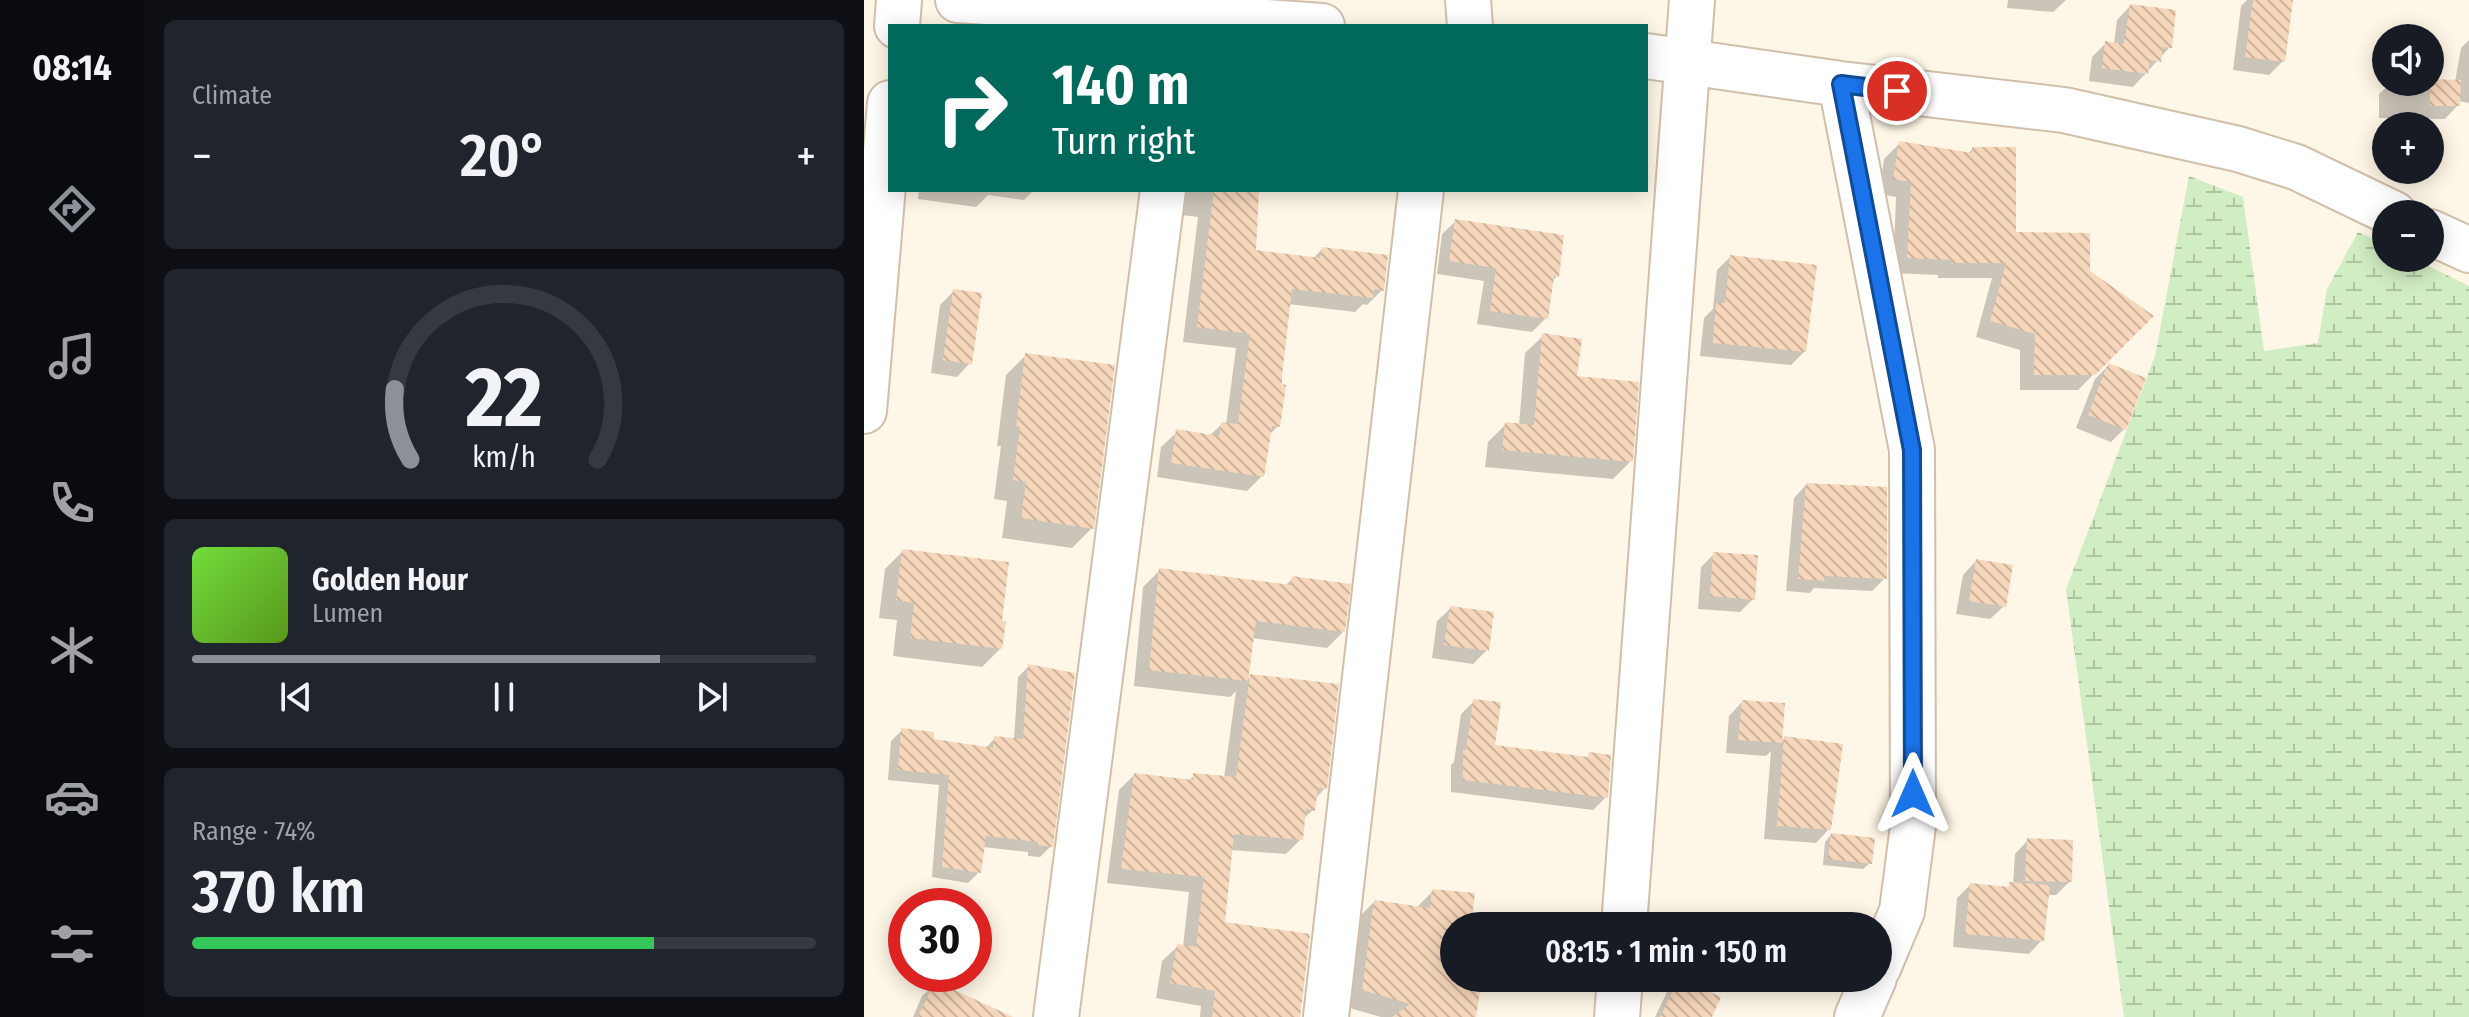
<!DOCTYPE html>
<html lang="en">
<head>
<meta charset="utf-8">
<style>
	:root { --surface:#171b24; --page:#20242c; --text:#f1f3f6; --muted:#9ea1a6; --line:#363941; --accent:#8c9099 }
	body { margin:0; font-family:"Fira Sans Condensed",sans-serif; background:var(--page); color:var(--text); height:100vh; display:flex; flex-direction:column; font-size:30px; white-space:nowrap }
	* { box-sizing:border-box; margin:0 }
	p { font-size:26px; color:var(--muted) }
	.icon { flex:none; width:44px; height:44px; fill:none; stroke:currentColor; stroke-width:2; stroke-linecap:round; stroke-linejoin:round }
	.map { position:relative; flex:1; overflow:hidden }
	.details { display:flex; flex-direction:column; gap:20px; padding:20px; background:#0d0f14; width:720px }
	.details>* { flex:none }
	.hud { position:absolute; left:24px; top:24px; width:760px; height:168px; border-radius:0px; box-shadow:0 4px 20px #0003; background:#00695c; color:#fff; overflow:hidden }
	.tools { position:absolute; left:1508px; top:24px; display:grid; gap:16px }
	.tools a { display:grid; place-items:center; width:72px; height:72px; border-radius:50%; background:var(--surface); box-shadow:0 4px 20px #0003; font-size:40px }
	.speed { position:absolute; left:24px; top:888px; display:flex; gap:16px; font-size:40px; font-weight:700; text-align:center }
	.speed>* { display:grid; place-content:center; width:104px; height:104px; border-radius:50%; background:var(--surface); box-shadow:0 4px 20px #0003; line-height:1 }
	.speed .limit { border:12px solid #d22; background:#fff; color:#111 }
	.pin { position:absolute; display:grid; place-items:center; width:68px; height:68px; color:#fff; margin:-34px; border:4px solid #fff; border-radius:50%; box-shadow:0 2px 8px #0007 }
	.me { position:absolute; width:88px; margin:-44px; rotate:0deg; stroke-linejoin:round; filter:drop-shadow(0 0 6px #0008) }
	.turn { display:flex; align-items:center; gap:28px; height:168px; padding:0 32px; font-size:36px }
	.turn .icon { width:104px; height:104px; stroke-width:2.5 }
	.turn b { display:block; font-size:56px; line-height:68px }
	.big { font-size:60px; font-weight:600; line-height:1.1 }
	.details .widget { flex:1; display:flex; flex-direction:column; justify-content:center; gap:12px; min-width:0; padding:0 28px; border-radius:12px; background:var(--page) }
	.details .dial { align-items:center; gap:0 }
	.dial svg { height:208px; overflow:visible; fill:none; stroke:var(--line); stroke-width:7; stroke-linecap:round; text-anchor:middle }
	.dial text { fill:var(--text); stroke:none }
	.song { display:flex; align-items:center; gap:24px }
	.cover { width:96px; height:96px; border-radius:12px; background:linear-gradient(135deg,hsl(100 70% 55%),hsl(90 70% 35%)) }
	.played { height:8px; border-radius:4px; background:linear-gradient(90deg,var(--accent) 75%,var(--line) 75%) }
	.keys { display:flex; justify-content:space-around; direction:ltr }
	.heat { display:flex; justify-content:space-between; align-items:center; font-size:44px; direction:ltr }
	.charge { height:12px; border-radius:6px; background:linear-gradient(90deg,#34c759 74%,var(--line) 0) }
	.trip { position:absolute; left:576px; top:912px; width:452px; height:80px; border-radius:40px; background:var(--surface); box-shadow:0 4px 20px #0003; font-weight:600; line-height:80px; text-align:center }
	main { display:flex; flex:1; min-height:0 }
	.tabs { display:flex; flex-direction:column; width:144px; justify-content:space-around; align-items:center; background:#090b0e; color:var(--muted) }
	.tabs .icon { width:56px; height:56px }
	.tabs .active { color:var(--accent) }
	.tabs b { font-size:36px; color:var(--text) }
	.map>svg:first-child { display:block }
	.wetland { fill:url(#wetland-marsh) }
	.shadow { fill:#0003 }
	.building { fill:url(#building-back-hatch) }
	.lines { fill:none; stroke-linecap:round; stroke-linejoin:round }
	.minor-casing { stroke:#d1bfaa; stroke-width:48 }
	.minor { stroke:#fff; stroke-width:44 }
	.route-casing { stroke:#114b97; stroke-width:20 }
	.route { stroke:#1a73e8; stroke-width:14 }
</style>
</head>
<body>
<main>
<nav class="tabs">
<b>08:14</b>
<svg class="icon active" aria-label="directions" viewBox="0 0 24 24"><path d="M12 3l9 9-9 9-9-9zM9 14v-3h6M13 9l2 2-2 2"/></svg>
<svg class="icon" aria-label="music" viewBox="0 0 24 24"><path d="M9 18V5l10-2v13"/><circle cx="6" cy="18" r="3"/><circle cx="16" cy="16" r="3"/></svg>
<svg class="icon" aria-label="phone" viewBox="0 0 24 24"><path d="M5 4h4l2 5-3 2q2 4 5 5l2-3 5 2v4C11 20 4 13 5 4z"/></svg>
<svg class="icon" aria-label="climate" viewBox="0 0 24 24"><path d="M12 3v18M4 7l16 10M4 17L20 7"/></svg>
<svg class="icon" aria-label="car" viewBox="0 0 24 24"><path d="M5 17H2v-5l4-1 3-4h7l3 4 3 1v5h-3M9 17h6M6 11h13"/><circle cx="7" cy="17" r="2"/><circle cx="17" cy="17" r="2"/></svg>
<svg class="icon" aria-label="filters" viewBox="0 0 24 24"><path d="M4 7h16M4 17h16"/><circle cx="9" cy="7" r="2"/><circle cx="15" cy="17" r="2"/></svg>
</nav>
<section class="details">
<div class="widget"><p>Climate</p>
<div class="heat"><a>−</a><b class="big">20°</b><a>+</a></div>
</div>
<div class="widget dial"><svg viewBox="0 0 100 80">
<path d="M14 69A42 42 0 1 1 86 69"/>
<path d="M14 69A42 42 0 0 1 8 42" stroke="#8c9099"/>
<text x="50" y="56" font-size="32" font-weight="700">22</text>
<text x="50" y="72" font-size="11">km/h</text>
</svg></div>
<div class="widget">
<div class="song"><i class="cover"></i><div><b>Golden Hour</b><p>Lumen</p></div></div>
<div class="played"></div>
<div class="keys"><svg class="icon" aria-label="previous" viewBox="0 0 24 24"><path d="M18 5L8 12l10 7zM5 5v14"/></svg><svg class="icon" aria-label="pause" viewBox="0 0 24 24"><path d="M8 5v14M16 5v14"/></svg><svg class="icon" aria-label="next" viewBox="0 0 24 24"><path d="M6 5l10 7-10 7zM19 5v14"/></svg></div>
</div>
<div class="widget"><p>Range · 74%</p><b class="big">370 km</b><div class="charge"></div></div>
</section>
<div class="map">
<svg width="1605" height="1017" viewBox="0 0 1605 1017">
	<defs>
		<pattern id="wetland-marsh" width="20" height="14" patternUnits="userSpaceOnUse" patternTransform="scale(2)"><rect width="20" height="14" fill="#d1edc3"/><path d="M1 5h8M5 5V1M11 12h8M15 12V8" fill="none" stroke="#afc3a0"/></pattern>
		<pattern id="building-back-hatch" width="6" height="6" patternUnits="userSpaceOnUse" patternTransform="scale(2)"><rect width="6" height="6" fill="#f6d7bb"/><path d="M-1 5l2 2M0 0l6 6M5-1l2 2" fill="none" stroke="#ccb29a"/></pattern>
	</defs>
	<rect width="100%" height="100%" fill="#fef6e6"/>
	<path class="wetland" d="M1325,176L1379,197L1400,351L1454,343L1463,289L1494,232L1522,245V258H1548L1605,286V1017H1260L1202,589L1291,356Z"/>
	<path class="shadow" d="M1144,0H1202L1189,12L1143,8Z
		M1383,0H1427L1419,61L1405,75L1369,70L1377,6Z
		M1266,6L1306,47L1269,87L1225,81L1228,57L1242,43L1250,44L1253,20Z
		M1605,40V103L1594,101V105L1581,119L1515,118V94L1528,82H1591L1597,48Z
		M1036,143L1103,154L1109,149L1150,234L1224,272L1287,316L1214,390H1156V350L1112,337L1128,278H1074V275L1029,273L1032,197L1015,194L1020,159Z
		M55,190H170L160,200L124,195L112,207L54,199Z
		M312,190H393L390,252L449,259L458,249L518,290L503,305L499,304L491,312L424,304L416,376L414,426L405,435L398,476L383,491L293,477L297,447L313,432L345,436L358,424L362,425L372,348L319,342L334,217L309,214Z
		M592,221L693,276L687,282L682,318L668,332L613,324L620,281L573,274L578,234Z
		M866,257L940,352L927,365L836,356L840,318L849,309L853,270Z
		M90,291L106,363L93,377L67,373L76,305Z
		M679,336L767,461L749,479L621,467L624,442L642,424L655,425L661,353Z
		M162,355L228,528L208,548L138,538L143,501L130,499L137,446H133L142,375Z
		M1244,366L1260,429L1247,442L1212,428L1231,379Z
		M942,485L1021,578L1008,591L950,588L946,593L922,591L930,498Z
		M39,551L135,623L136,649L118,667L29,656L33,620L15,618L21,569Z
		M850,554L889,599L876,612L834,609L837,567Z
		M1112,561L1140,606L1126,619L1092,614L1099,575Z
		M296,570L421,586L429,578L479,632L463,648L388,638L382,681L387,676L461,788L451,799L449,810L439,819L437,839L422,854L367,850L359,924L436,1017H336L337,1006L292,998L298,961L314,946L319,947L325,892L243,883L255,790L270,775L324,782L330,775L360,778L372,691L366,697L270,686L279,587Z
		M587,608L623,650L609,664L568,658L573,621Z
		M165,666L187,846L176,857L164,856V852L119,847L115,872L104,883L68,877L75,785L24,780L27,741L38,730L67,741L121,749L131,738L150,740L154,677Z
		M610,701L628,747L722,759L726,755L742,797L729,810L587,792V765L590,762L597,714Z
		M878,702L919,705L916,743L921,738L965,829L952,843L900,839L907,751L902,756L862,753L865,716Z
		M967,835L1006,863L999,869L959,865L961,842Z
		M1164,840L1206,881L1192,895H1183L1178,940L1165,954L1089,947L1093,898L1106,885L1142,888L1149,884L1151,854Z
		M569,891L607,917L626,920L625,926H590V978H616L610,1017H517L482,1007L493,919L510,902L552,908Z
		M816,979L845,1017H791L803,992Z
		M72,983L101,1017H49L58,996Z"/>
	<path class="building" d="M1389,0H1429L1421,62L1381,57Z
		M1266,4L1312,10L1308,48L1299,47L1297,62L1286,60L1284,74L1238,68L1241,41L1260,44Z
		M1566,79L1597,80L1596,106H1566Z
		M1035,141L1108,153V147H1152V232L1226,233V271L1290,316L1231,375H1170L1171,334L1126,321L1142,263H1088V260L1043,258L1047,182L1029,179Z
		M350,190H395L392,250L456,258L458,247L524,255L520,291L510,289L509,298L428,289L418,376V384L422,385L416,427L408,426L400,477L307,463L312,429L355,436L357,422L374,424L386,334L333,327Z
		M591,219L700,235L695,277L690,276L684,319L626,311L632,268L585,261Z
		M866,255L953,265L942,352L849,343L852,303H861Z
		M89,289L118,293L108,364L79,360Z
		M678,333L718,339L713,376L775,382L769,462L638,450L641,422L670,425Z
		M161,353L251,365L230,529L157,518L162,482L149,480L156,427L152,426Z
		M1244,363L1282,378L1262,430L1224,415Z
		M942,483L1023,487V579L961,576L960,581L934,579Z
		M38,549L145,562L138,621L142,622L138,649L46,638L50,603L32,600Z
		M849,552L894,555L891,600L846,596Z
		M1112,559L1149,565L1142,607L1105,601Z
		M295,568L427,585L428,576L487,584L481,632L392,621L384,681L285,670Z
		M586,606L630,612L625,651L580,645Z
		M164,664L211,673L189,847L174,845V842L122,836L117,873L78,867L85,775L34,770L37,728L70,732V739L129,748L130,736L159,739Z
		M386,674L475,684L463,789L454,788L451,811L442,809L439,840L370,834L361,922L446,934L436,1017H348L351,991L306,983L313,944L332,947L340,877L257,869L270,773L329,780V773L372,777Z
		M609,699L637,702L631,745L724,757L725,752L747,755L744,798L599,780V750H602Z
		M878,700L921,703L918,743L874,740Z
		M920,736L979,744L967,830L913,826Z
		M967,833L1011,838L1008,864L964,859Z
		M1163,838L1209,840L1208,882L1161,881Z
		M1145,882L1186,885L1180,941L1101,934L1106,883L1145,887Z
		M568,889L611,893L607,926H590V978H618L612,1017H528L546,1004L498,990L510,900L566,908Z
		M815,978L857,997L848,1017H796Z
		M71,981L149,1017H54Z"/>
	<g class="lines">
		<g class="minor-casing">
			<path id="minor" d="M94,0L458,26
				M604,0L606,26
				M33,26L35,0
				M782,56L977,84L1200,110L1374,149L1432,167L1530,214
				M977,84L1048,450L1049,826L1038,911L1014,968
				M1566,232L1605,250
				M0,411L26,103
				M760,926L828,0
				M192,1017L299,190
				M462,1017L557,190
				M753,1017L756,978
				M993,1017L1010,978"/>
		</g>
		<use href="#minor" class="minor"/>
	</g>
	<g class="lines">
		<g class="route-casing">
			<path id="route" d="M1033,91L977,84L1048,450L1049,794"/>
		</g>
		<use href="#route" class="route"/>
	</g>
</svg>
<div class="tools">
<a><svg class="icon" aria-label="sound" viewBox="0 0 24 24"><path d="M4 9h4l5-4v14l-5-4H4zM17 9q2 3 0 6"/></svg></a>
<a>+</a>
<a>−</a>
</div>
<div class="speed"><div class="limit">30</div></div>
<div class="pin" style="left:1033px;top:91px;background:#d93025"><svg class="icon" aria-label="arrive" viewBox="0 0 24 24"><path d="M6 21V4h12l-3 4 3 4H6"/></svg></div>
<svg class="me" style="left:1049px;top:794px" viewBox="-20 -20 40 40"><path d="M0-17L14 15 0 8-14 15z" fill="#1a73e8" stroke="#fff" stroke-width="4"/></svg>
<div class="trip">08:15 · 1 min · 150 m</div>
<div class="hud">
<div class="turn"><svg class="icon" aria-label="right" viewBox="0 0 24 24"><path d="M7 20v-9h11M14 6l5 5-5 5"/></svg><div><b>140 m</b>Turn right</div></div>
</div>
</div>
</main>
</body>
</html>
